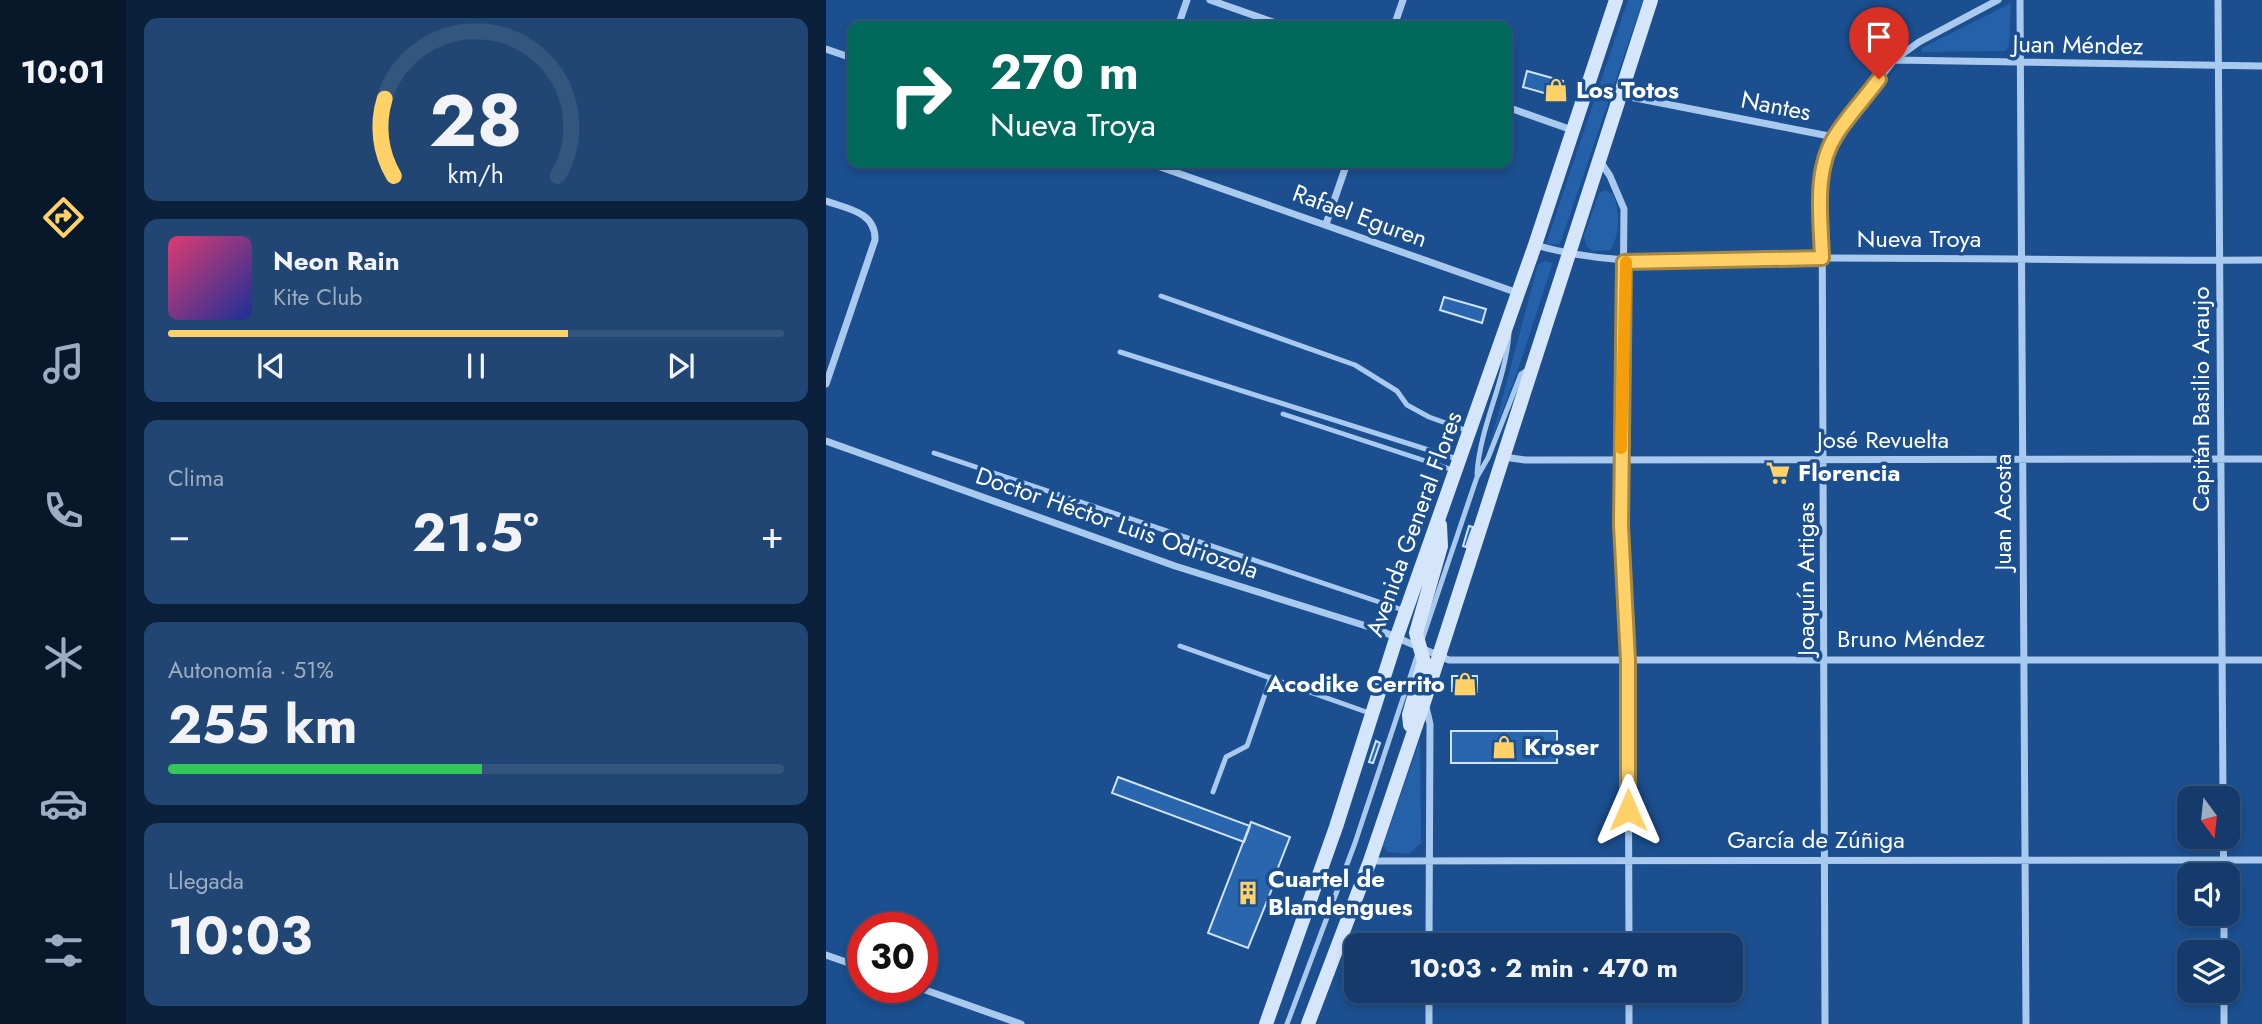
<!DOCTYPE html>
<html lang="es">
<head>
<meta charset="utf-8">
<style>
	:root { --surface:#143b6b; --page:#214673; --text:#f1f3f6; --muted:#9dadc1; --line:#33557e; --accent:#ffd166 }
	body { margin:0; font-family:Jost,sans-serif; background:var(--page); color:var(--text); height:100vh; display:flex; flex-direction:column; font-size:26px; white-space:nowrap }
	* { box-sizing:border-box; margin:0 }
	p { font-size:23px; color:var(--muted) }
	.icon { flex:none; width:38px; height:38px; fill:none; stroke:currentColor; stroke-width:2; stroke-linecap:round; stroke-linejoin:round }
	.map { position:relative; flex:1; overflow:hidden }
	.drawer { display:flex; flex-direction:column; gap:18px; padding:18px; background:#0b203b; width:700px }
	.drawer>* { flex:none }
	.guide { position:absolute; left:21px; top:21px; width:665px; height:147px; border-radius:14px; box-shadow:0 4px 10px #0003,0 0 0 2px var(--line); background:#00695c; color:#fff; overflow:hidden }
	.needle { width:46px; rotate:165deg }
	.fabs { position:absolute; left:1351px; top:786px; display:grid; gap:14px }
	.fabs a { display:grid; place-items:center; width:63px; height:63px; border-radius:14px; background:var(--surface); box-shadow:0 4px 10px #0003,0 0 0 2px var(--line); font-size:35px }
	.speed { position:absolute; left:21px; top:912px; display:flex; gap:14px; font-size:35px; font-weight:700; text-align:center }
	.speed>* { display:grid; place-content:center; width:91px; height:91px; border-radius:50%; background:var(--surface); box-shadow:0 4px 10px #0003,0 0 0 2px var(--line); line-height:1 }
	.speed .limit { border:10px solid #d22; background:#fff; color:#111 }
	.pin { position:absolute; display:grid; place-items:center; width:60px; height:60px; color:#fff; margin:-72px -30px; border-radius:50% 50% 50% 0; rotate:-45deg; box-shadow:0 0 7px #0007 }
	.pin .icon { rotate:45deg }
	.me { position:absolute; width:77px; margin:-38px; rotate:0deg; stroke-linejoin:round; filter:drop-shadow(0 0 5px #0008) }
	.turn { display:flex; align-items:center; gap:24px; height:147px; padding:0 28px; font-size:32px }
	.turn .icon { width:91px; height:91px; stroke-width:2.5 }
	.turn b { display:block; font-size:49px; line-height:60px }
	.big { font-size:52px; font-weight:700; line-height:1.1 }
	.drawer .tile { flex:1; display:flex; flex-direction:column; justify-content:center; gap:10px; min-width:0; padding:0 24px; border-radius:14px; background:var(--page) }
	.drawer .dial { align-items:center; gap:0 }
	.dial svg { height:182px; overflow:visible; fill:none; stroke:var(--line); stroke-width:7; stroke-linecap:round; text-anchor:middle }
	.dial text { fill:var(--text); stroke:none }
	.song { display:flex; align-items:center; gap:21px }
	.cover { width:84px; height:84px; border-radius:10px; background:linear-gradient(135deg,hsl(340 70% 55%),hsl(230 70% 35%)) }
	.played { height:7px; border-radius:4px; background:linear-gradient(90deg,var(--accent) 65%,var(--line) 65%) }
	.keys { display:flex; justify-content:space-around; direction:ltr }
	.heat { display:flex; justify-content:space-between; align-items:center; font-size:38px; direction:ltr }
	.charge { height:10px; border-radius:5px; background:linear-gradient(90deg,#34c759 51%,var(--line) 0) }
	.trip { position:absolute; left:518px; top:933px; width:399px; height:70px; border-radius:14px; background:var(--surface); box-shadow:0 4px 10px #0003,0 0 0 2px var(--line); font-weight:700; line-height:70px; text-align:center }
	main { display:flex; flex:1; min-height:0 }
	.menu { display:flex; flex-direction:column; width:126px; justify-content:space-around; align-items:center; background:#08182b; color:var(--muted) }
	.menu .icon { width:49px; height:49px }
	.menu .on { color:var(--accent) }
	.menu b { font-size:32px; color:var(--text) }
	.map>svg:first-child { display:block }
	.green { fill:#2461a8 }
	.building { fill:#2a66ad; stroke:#cfe3fa; stroke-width:2 }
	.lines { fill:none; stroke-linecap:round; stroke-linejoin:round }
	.service { stroke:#a9c9ee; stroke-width:5 }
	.minor { stroke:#a9c9ee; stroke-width:7 }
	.secondary { stroke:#d6e6fa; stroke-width:14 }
	.route-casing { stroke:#a68842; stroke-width:18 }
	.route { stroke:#ffd166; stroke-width:12 }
	.slow { stroke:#f59e0b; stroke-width:12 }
	.labels { text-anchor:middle; stroke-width:7; stroke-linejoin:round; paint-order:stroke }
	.street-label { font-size:24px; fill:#fff; stroke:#1b4f8f }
	.poi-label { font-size:24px; font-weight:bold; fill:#fff; stroke:#1b4f8f; text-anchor:start }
</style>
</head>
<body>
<main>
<nav class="menu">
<b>10:01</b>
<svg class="icon on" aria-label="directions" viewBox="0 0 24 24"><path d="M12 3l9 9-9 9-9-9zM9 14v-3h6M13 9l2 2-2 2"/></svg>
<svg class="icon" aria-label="music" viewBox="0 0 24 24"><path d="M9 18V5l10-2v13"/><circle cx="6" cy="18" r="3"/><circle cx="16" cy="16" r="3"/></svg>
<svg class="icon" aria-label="phone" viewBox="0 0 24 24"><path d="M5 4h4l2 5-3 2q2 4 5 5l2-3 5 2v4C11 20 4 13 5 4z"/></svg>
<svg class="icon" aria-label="climate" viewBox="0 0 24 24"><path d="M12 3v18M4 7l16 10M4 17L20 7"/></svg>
<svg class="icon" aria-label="car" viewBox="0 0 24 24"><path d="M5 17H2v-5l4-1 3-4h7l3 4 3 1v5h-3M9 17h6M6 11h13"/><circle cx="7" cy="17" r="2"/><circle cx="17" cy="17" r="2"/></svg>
<svg class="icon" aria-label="filters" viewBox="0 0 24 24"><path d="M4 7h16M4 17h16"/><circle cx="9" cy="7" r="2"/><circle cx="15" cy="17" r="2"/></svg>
</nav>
<section class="drawer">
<div class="tile dial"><svg viewBox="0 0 100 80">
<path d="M14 69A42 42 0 1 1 86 69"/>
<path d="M14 69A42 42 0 0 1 10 35" stroke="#ffd166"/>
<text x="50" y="56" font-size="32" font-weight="700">28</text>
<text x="50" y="72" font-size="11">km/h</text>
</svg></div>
<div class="tile">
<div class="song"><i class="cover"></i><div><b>Neon Rain</b><p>Kite Club</p></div></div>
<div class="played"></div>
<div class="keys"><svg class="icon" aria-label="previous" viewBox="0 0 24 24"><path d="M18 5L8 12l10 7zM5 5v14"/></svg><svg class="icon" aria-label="pause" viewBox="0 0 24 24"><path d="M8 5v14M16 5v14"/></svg><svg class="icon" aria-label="next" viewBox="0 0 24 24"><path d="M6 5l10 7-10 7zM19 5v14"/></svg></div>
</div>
<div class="tile"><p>Clima</p>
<div class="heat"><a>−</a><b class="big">21.5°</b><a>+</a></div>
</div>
<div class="tile"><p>Autonomía · 51%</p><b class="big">255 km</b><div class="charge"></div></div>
<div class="tile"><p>Llegada</p><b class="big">10:03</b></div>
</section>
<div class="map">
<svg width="1436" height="1024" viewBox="0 0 1436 1024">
	<rect width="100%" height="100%" fill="#1b4f8f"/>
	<path class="green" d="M802,0H817L734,244H720Z
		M1185,3L1183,46L1179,51L1096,52V48Z
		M779,190L787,194C794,208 794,238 784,250L767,251L760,246L758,236L773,193Z
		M719,261L727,263L690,375L665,441L712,264Z
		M594,739L595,843L583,854L562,852L557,846Z"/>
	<path class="building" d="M701,71L737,81L732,97L697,87Z
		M618,297L660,309L656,323L614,310Z
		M643,526L647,527L640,547L637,546Z
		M626,676H651V692L626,691Z
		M625,731H731V763H625Z
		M550,741L554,743L547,763L543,762Z
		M292,777L424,826L418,842L286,793Z
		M425,822L464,837L448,878L450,879L422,948L382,933Z"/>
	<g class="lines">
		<path class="service" d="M335,296L529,365L571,391L581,405L603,417L642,431
			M294,352L631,459
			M457,414L627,470
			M108,453L577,610
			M651,474C654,426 679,383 683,334
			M596,640L651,477L662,458L695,374L701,370
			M354,646L546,714
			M387,792L400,757L421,746L445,677
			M461,1024L529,843L592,653"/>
		<path class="minor" d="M384,0L458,26
			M1194,0L1200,1024
			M1392,0L1397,798
			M352,26L361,0
			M568,26L577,0
			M0,49L26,58
			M1068,60L1436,66
			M794,95L1008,137
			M681,107L746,130
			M774,161L784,176L798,209L795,525L802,661L803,945
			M323,163L692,293
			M0,201C22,209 50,212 49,240L0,384
			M500,224L521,163
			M709,245C804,272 903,258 1000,258C1145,258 1291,261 1436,260
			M0,441L349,566L553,630L623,660H1436
			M678,457L699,460L1436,459
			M600,707L604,724L603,945
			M1397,836L1398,875
			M545,861L1436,860
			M1398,914V952
			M0,955L37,968
			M91,987L195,1024
			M603,990V1024
			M803,990V1024
			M1398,990V1024
			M999,1024L996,178L1008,137L1068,60L1093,42L1172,0"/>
		<path class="secondary" d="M584,725L583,715L598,662L590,633L615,546L614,525
			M440,1024L510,827L570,639L709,245L790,0
			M482,1024L544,861L599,699L825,0"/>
	</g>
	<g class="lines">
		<g class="route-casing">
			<path id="route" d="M802,810V661L795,525L798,262L996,258C995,219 987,170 1010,135C1022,116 1039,98 1053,79"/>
		</g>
		<use href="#route" class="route"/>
		<path class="slow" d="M795,448L800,262"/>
	</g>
	<defs>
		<g id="shop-bare" transform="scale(1.89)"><path d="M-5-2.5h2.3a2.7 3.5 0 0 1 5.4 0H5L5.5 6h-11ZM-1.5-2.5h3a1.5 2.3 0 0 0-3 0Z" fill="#ffd166" stroke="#1b4f8f" stroke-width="2.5" paint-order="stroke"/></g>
		<g id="supermarket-bare" transform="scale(1.89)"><path d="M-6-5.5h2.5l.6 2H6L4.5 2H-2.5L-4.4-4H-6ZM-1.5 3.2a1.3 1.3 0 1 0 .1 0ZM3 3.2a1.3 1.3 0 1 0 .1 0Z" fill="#ffd166" stroke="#1b4f8f" stroke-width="2.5" paint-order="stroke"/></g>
		<g id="building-bare" transform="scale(1.89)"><path d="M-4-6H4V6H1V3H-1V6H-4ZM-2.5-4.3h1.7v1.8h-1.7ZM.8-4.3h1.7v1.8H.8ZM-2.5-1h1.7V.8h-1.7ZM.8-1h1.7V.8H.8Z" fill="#ffd166" stroke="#1b4f8f" stroke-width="2.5" paint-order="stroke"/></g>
	</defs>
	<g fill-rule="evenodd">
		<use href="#shop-bare" x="730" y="90"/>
		<use href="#supermarket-bare" x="952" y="473"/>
		<use href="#shop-bare" x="639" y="684"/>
		<use href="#shop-bare" x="678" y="747"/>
		<use href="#building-bare" x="422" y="893"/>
	</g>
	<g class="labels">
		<g class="street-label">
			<text transform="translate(1252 45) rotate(1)" y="8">Juan Méndez</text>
			<text transform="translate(950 106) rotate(11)" y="8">Nantes</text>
			<text transform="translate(534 216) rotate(20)" y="8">Rafael Eguren</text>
			<text x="1093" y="247">Nueva Troya</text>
			<text transform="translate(1375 399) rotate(-90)" y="8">Capitán Basilio Araujo</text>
			<text x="1057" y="448">José Revuelta</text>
			<text transform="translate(1177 512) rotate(-90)" y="8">Juan Acosta</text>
			<text transform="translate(291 523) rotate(19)" y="8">Doctor Héctor Luis Odriozola</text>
			<text transform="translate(588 524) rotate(-70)" y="8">Avenida General Flores</text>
			<text transform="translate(980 579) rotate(-90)" y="8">Joaquín Artigas</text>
			<text x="1085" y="647">Bruno Méndez</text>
			<text x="990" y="848">García de Zúñiga</text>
		</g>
		<g class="poi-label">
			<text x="750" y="98">Los Totos</text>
			<text x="972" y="481">Florencia</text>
			<text x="619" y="692" text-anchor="end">Acodike Cerrito</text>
			<text x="698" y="755">Kroser</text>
			<text x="442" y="887">Cuartel de<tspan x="442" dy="28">Blandengues</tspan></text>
		</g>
	</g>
</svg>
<div class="fabs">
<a><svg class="needle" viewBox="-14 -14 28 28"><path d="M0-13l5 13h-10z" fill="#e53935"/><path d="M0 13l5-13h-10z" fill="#9dadc1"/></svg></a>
<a><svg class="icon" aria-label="sound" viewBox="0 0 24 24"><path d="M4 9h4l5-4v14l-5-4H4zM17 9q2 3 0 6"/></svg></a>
<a><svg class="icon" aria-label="layers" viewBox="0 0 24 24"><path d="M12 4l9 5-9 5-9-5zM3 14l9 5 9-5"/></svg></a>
</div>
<div class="speed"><div class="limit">30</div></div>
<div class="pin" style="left:1053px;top:79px;background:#d93025"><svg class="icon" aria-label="arrive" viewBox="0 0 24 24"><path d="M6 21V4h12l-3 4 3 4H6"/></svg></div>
<svg class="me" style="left:802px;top:810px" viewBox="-20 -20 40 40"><path d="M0-17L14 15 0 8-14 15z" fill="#ffd166" stroke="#fff" stroke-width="4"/></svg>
<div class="trip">10:03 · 2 min · 470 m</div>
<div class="guide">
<div class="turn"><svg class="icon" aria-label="right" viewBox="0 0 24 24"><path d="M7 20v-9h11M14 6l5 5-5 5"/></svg><div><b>270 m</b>Nueva Troya</div></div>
</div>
</div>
</main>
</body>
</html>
